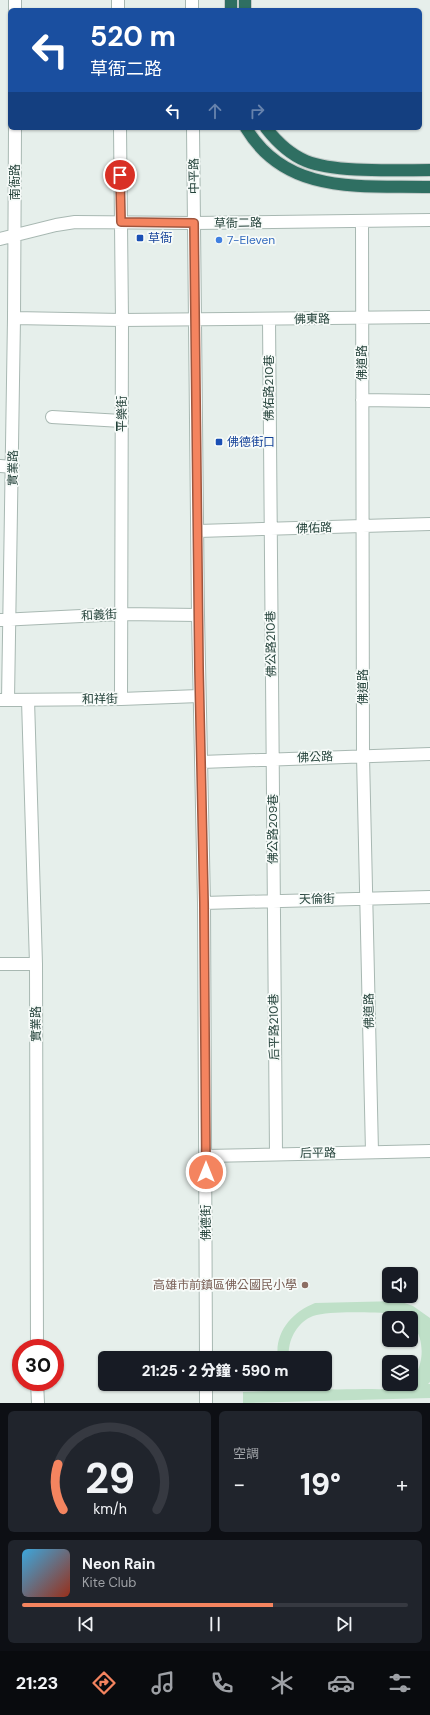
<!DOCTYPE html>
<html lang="zh-TW">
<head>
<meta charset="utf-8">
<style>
	:root { --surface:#171b24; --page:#20242c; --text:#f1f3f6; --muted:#9ea1a6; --line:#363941; --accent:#f4845f }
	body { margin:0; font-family:"DM Sans","Noto Sans TC",sans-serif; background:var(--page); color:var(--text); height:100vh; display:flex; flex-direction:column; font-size:15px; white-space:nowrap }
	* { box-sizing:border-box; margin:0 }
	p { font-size:13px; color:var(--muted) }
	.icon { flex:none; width:22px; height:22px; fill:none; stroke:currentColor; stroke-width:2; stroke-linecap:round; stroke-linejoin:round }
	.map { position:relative; height:1403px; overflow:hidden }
	.details { display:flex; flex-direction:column; gap:8px; padding:8px; background:#0d0f14; flex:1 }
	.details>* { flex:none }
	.hud { position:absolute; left:8px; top:8px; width:414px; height:122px; border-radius:6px; box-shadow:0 1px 3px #0004; background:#1a4fa0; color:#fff; overflow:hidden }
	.tools { position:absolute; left:382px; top:1267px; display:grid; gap:8px }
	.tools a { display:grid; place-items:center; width:36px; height:36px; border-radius:6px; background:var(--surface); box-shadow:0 1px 3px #0004; font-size:20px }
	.speed { position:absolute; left:12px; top:1339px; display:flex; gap:8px; font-size:20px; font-weight:700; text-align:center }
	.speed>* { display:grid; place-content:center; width:52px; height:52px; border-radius:50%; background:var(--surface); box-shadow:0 1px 3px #0004; line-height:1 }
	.speed .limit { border:6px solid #d22; background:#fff; color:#111 }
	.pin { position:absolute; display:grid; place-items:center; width:34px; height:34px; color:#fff; margin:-17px; border:2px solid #fff; border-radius:50%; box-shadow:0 1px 4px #0007 }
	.me { position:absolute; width:44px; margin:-22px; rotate:0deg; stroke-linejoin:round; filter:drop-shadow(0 0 3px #0008) }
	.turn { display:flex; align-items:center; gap:14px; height:84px; padding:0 16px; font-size:18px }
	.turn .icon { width:52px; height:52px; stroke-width:2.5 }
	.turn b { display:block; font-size:28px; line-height:34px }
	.lanes { display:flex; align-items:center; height:38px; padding:0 16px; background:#0003; justify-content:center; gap:20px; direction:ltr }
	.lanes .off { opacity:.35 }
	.big { font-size:30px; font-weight:800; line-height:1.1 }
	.details .widget { flex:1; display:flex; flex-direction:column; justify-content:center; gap:6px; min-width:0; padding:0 14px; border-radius:6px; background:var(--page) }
	.details .dial { align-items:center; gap:0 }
	.dial svg { height:104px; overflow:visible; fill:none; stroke:var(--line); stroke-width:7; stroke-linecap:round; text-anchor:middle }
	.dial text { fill:var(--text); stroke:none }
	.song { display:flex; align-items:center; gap:12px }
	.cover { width:48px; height:48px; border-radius:6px; background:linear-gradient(135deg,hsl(200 70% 55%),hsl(10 70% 35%)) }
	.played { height:4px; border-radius:2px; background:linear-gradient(90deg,var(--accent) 65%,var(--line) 65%) }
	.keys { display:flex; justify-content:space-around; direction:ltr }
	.heat { display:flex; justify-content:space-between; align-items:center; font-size:22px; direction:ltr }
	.details .tiles { flex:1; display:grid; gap:8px; grid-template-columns:1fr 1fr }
	.widget:last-child { grid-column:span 2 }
	.trip { position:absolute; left:98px; top:1351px; width:234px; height:40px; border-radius:6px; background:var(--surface); box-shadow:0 1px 3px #0004; font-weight:800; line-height:40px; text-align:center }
	.menu { display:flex; height:64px; justify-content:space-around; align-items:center; background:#090b0e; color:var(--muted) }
	.menu .icon { width:28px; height:28px }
	.menu .on { color:var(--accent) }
	.menu b { font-size:18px; color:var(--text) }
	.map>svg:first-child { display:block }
	.green { fill:#bfe0c8 }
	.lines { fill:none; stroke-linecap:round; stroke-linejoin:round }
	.street-casing { stroke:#a8b8b2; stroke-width:14 }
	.highway-casing { stroke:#c2cac8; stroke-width:14 }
	.street { stroke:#fff; stroke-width:12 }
	.highway { stroke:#2f6f62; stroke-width:12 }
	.route-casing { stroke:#9f563e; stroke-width:10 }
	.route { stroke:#f4845f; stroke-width:7 }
	.transit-dot { fill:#1a4fb4; stroke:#f7fbf9; stroke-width:1.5 }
	.shop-dot { fill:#3f7fe0; stroke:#f7fbf9; stroke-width:1.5 }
	.education-dot { fill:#8d6e63; stroke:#f7fbf9; stroke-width:1.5 }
	.labels { text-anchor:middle; stroke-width:3.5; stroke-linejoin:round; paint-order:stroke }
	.street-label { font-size:12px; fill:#24423a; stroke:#f7fbf9 }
	.transit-label { font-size:12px; fill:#164399; stroke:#f7fbf9; text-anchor:start }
	.shop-label { font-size:12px; fill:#366cbe; stroke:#f7fbf9; text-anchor:start }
	.education-label { font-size:12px; fill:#785e54; stroke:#f7fbf9; text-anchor:end }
</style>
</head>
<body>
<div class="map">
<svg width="430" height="1403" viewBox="0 0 430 1403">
	<rect width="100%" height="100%" fill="#e6efeb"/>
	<path class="green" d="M399,1301L413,1306L430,1318V1382L428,1384H430V1398L243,1403V1392L296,1390L290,1384C295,1384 301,1383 306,1384C311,1385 314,1388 320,1389C337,1390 355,1389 372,1389C381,1389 391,1390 399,1388C430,1378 430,1320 394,1313C374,1313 331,1310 313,1316C297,1322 287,1341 289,1358H278C274,1333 292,1312 315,1303Z"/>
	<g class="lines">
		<g class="street-casing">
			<path id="street" d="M15,0V10
				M118,0V10
				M192,0V10
				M120,128L122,320L430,317
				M193,128L198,615L204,903L206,1358
				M362,221L363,756L372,1152
				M0,239L56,225L75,222L194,223L430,220
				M14,318L122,320L121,699
				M269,319L276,1154
				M362,400L430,401
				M52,417L122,421
				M0,466L13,467
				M198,531L430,524
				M0,620L122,614L198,615
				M0,700L121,699L199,696
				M8,700L14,318L15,128
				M28,700L36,964L37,1348
				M201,762L430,754
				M204,903L430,897
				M0,964H36
				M206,1156L430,1151
				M37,1382L38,1403
				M206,1384V1403"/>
		</g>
		<g class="highway-casing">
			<path id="highway" d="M231,0V10
				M245,10V0
				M246,128C287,196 362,185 430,187
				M266,128C277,142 289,154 306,161C335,173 397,170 430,170"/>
		</g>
		<use href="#street" class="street"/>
		<use href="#highway" class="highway"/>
	</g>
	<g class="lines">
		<g class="route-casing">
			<path id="route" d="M120,175L121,222L194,223L199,669L204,903L206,1172"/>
		</g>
		<use href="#route" class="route"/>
	</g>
	<g class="transit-dot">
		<rect x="136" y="234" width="8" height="8" rx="2"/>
		<rect x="215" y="438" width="8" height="8" rx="2"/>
	</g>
	<circle class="shop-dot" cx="219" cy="240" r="4"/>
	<circle class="education-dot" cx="305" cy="1285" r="4"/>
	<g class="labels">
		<g class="street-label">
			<text transform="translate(194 176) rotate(-91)" y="4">中平路</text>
			<text transform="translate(15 182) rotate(-90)" y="4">南衙路</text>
			<text transform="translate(238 223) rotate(-1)" y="4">草衙二路</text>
			<text transform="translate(312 319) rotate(-1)" y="4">佛東路</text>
			<text transform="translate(362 363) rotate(-90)" y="4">佛道路</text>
			<text transform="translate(269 388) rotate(-90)" y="4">佛佑路210巷</text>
			<text transform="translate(122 414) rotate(-90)" y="4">平樂街</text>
			<text transform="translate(13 468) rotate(-89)" y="4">實業路</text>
			<text transform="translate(314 528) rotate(-2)" y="4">佛佑路</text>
			<text transform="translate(99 615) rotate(-3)" y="4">和義街</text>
			<text transform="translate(271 644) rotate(-91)" y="4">佛公路210巷</text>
			<text transform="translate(363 687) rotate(-90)" y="4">佛道路</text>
			<text transform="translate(100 699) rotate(-1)" y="4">和祥街</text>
			<text transform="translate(315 757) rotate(-2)" y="4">佛公路</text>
			<text transform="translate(273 829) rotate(-90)" y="4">佛公路209巷</text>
			<text transform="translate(317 899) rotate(-1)" y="4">天倫街</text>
			<text transform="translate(369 1011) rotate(-91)" y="4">佛道路</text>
			<text transform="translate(36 1024) rotate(-90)" y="4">實業路</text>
			<text transform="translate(274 1027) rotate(-91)" y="4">后平路210巷</text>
			<text transform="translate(318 1153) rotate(-1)" y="4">后平路</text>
			<text transform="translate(206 1223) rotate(-90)" y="4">佛德街</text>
		</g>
		<g class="transit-label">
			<text x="148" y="242">草衙</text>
			<text x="227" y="446">佛德街口</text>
		</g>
		<g class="shop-label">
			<text x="227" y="244">7-Eleven</text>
		</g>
		<g class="education-label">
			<text x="297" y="1289">高雄市前鎮區佛公國民小學</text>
		</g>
	</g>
</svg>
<div class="tools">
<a><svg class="icon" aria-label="sound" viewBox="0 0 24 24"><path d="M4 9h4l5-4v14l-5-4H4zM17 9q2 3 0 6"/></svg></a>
<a><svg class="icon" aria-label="search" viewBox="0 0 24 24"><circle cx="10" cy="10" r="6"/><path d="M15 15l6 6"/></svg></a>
<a><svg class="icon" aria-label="layers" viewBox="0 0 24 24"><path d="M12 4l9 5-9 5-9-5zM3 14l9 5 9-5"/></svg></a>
</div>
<div class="speed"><div class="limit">30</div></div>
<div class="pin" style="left:120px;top:175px;background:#d93025"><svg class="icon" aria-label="arrive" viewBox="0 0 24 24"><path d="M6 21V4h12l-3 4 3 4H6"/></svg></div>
<svg class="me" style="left:206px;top:1172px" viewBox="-20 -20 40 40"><circle r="17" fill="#f4845f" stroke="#fff" stroke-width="3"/><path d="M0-11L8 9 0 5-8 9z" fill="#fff"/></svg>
<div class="trip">21:25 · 2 分鐘 · 590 m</div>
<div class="hud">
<div class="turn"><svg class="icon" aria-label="left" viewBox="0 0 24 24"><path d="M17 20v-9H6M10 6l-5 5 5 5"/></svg><div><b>520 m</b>草衙二路</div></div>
<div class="lanes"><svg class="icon" aria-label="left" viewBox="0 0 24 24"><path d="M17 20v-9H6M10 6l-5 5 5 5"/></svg><svg class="icon off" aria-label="ahead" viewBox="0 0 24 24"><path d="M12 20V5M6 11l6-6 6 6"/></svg><svg class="icon off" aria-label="right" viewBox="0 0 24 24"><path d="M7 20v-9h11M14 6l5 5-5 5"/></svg></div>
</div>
</div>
<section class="details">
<div class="tiles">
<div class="widget dial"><svg viewBox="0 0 100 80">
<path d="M14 69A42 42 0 1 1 86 69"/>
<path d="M14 69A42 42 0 0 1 10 34" stroke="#f4845f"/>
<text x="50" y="56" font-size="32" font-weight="700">29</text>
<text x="50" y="72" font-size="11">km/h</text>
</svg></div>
<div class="widget"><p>空調</p>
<div class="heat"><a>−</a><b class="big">19°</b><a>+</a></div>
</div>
<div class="widget">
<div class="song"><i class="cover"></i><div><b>Neon Rain</b><p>Kite Club</p></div></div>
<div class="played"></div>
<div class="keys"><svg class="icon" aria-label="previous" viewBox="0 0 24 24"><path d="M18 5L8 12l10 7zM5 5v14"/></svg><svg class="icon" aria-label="pause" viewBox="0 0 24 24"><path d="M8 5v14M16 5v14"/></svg><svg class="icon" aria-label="next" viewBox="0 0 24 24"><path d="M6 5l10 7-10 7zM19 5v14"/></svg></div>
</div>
</div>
</section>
<nav class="menu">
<b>21:23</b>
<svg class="icon on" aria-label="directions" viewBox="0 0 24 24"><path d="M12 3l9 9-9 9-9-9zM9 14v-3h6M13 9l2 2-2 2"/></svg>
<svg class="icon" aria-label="music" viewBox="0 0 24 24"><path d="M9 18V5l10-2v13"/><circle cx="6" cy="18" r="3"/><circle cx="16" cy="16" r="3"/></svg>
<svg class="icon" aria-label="phone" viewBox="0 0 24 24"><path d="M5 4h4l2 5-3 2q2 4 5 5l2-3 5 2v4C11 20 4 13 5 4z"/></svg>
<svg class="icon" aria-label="climate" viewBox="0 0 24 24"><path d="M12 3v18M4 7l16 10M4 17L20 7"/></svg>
<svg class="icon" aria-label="car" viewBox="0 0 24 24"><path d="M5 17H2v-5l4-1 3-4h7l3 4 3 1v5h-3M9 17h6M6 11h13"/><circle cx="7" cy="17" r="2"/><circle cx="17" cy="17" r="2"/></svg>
<svg class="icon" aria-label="filters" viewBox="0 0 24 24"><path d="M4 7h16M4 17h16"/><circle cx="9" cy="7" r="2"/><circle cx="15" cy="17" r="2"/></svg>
</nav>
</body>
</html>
